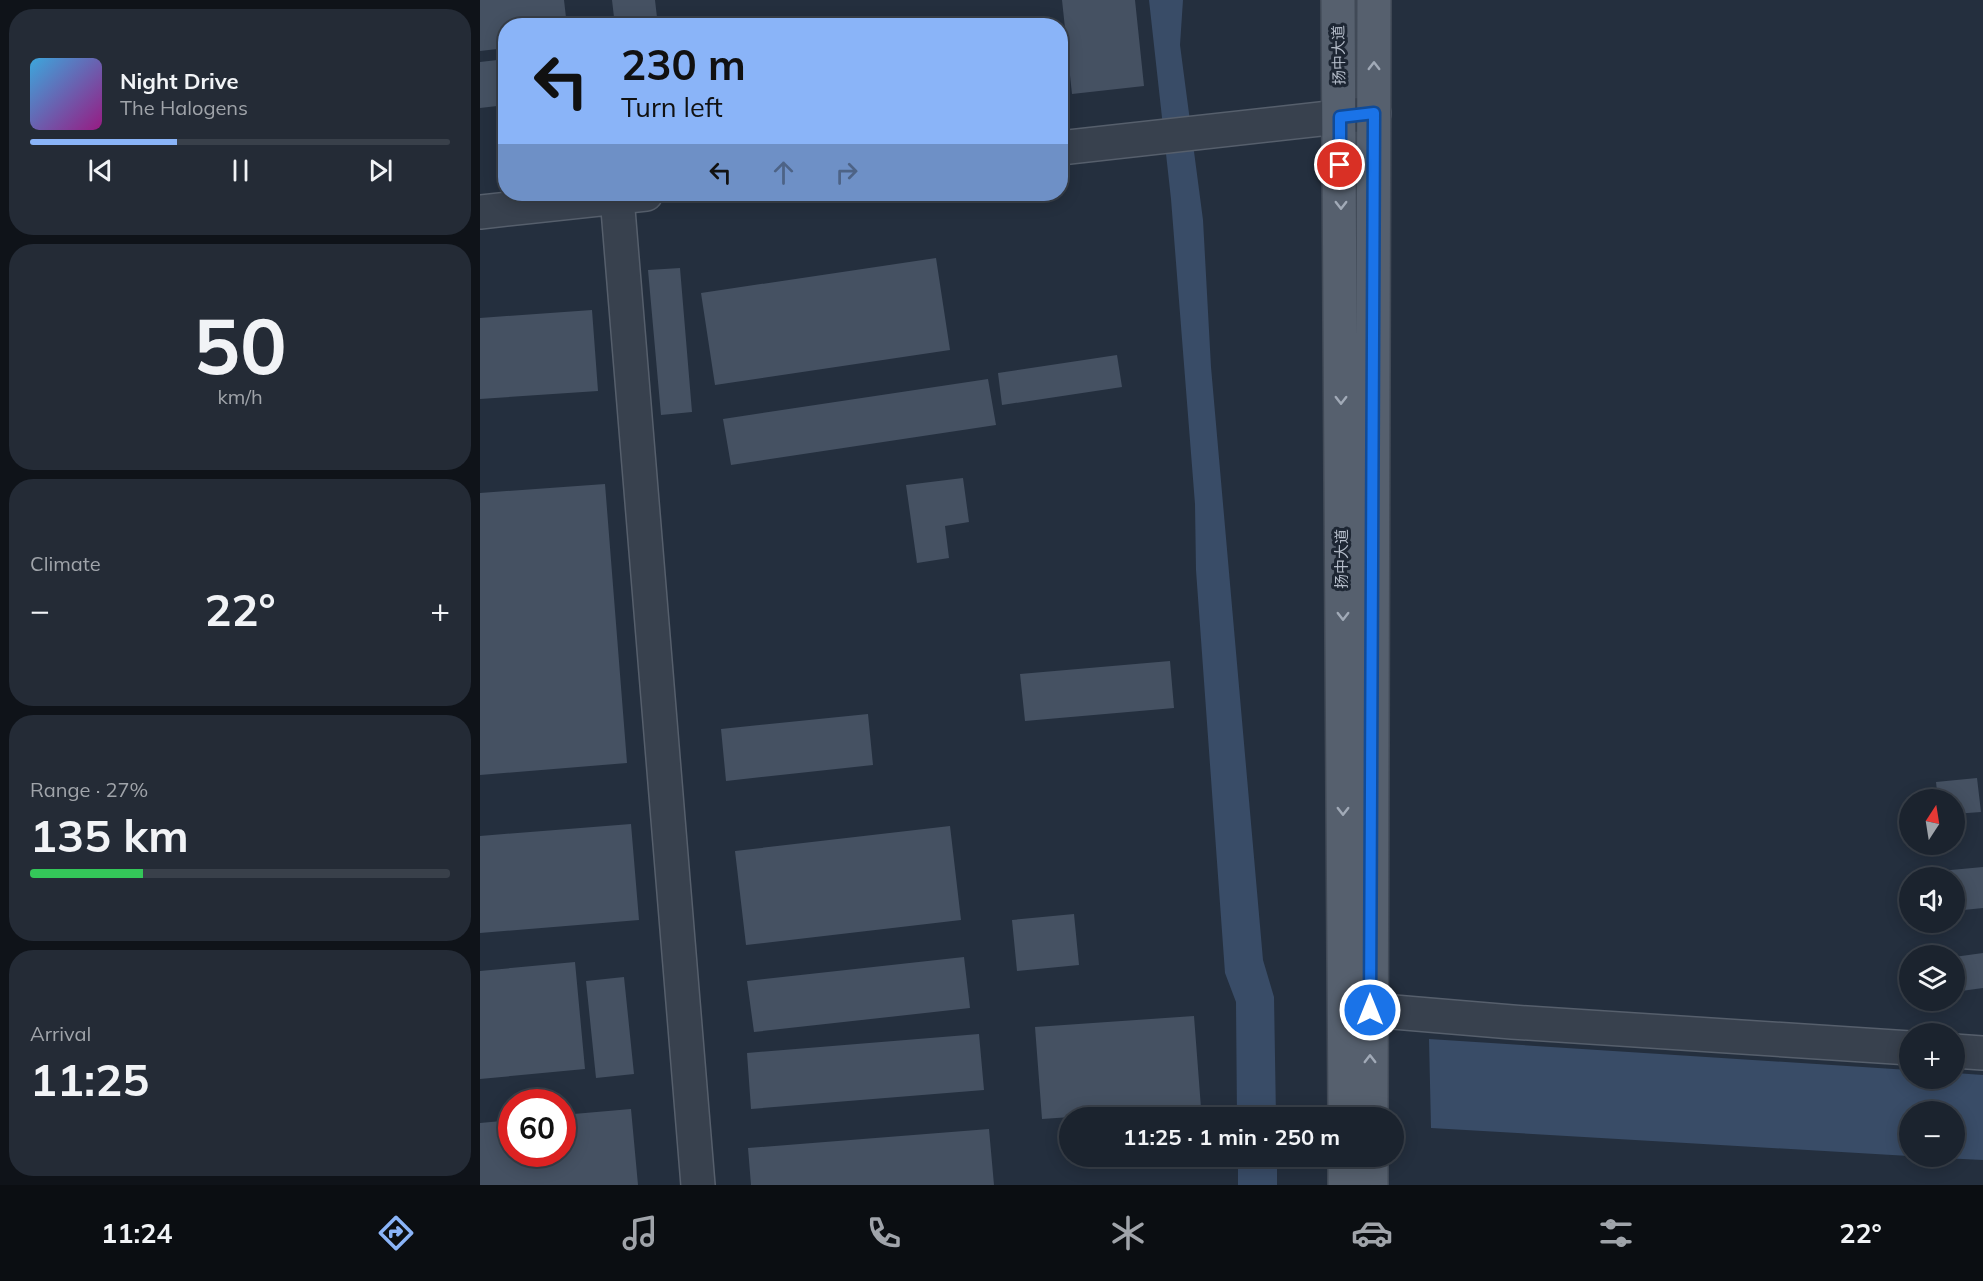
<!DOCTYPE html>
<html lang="en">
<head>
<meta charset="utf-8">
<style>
	:root { --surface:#1b232e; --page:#242b36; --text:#f1f3f6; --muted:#a0a4aa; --line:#39404a; --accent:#8ab4f8 }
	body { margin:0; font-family:Mulish,"Noto Sans SC",sans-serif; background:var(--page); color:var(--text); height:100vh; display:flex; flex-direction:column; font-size:22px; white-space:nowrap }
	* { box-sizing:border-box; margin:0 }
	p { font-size:20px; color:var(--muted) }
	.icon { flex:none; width:33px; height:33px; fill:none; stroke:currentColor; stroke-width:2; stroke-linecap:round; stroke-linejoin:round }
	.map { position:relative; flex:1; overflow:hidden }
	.drawer { display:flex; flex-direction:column; gap:9px; padding:9px; background:#0f1319; width:480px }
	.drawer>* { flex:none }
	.guide { position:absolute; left:18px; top:18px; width:570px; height:183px; border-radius:24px; box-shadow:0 3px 15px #0003,0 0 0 2px var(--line); background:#8ab4f8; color:#111; overflow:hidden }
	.needle { width:39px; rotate:12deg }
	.tools { position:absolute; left:1419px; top:789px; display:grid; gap:12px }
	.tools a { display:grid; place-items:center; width:66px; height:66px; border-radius:50%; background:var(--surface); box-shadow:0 3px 15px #0003,0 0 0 2px var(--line); font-size:30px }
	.speed { position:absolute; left:18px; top:1089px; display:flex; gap:12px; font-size:30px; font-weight:700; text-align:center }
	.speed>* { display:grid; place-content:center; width:78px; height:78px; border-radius:50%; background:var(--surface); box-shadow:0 3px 15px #0003,0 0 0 2px var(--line); line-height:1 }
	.speed .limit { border:9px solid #d22; background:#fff; color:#111 }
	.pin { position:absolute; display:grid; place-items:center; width:51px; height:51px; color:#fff; margin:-26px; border:3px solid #fff; border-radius:50%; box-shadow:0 2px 6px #0007 }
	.me { position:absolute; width:66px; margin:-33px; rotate:0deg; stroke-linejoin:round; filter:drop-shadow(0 0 4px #0008) }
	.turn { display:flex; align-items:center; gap:21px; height:126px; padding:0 24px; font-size:27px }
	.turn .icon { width:78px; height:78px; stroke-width:2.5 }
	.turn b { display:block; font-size:42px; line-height:51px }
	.lanes { display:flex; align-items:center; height:57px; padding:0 24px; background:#0003; justify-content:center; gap:30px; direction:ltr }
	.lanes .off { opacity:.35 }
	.big { font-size:45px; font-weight:700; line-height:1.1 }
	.drawer .card { flex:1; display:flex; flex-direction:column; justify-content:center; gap:9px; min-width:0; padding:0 21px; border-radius:24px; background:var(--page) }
	.drawer .dial { align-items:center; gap:0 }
	.dial b { font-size:78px; line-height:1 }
	.song { display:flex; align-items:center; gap:18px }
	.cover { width:72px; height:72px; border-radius:9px; background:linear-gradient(135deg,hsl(200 70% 55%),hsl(310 70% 35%)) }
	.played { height:6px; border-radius:3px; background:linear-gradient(90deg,var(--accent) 35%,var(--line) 35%) }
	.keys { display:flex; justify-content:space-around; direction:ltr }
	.heat { display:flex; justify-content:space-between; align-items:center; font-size:33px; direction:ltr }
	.charge { height:9px; border-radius:4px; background:linear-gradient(90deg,#34c759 27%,var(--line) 0) }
	.trip { position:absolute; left:579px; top:1107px; width:345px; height:60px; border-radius:30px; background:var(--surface); box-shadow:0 3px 15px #0003,0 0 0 2px var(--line); font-weight:700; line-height:60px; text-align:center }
	.tabs { display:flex; height:96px; justify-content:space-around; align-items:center; background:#0b0e12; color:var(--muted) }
	.tabs .icon { width:42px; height:42px }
	.tabs .active { color:var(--accent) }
	.tabs b { font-size:27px; color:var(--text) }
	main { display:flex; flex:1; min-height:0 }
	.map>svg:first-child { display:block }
	.water { fill:#394c67 }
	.building { fill:#455162 }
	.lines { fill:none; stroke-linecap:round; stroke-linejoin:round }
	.minor-casing { stroke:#565f6c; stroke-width:36 }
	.major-casing { stroke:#414a57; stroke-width:36 }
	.minor { stroke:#38414e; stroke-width:33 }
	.major { stroke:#56606e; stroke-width:33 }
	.oneway { stroke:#a1aab7 }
	.route-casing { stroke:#114b97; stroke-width:15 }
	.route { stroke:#1a73e8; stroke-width:10 }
	.labels { text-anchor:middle; stroke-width:6; stroke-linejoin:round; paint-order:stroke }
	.street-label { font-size:15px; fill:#b4bcc9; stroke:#1d2633 }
</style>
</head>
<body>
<main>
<section class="drawer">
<div class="card">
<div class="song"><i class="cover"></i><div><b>Night Drive</b><p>The Halogens</p></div></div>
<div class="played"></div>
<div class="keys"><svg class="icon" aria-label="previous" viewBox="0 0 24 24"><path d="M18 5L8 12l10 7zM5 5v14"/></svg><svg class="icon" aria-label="pause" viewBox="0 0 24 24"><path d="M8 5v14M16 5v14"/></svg><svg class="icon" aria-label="next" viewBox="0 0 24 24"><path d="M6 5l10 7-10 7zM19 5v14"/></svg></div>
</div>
<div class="card dial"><b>50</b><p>km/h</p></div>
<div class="card"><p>Climate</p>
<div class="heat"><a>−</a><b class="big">22°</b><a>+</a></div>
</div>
<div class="card"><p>Range · 27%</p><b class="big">135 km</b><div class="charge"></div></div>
<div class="card"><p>Arrival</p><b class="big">11:25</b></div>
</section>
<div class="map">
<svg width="1503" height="1185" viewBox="0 0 1503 1185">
	<rect width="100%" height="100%" fill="#242f3e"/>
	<path class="water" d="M669,0H703L700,45L723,220L731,367L783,960L794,997L796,1117H757L756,1002L745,973L716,570L715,504L691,199Z
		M949,1039L1429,1070L1430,1078H1474L1475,1073L1503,1075V1160L1442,1157L1474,1156V1112H1430L1429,1156L951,1128Z
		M758,1157H797V1185H758Z"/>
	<path class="building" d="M0,0H84L87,26H26V48L0,51Z
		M132,0H175L178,26H135Z
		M582,0H655L664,86L592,94Z
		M26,59V105L0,108V62Z
		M456,258L470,350L235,385L221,293Z
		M200,268L212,412L181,415L168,270Z
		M112,310L118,391L0,399V318Z
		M637,355L642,387L522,405L518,373Z
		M508,379L516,425L251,465L243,419Z
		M483,478L489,522L465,526L469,558L437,563L426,485Z
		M125,484L147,763L0,775V493Z
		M690,661L694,708L545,721L540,674Z
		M388,714L393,765L246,781L241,729Z
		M1497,778L1501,812L1474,814V800H1458L1456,782Z
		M151,824L159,920L0,933V836Z
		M470,826L481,920L266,945L255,851Z
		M1503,867V908L1474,911V878H1461L1460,871Z
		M594,914L599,965L537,971L532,920Z
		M1503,953V988L1474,992V957Z
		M484,957L490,1008L274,1032L267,981Z
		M95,962L105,1069L0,1079V971Z
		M144,977L154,1074L116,1078L106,981Z
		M714,1016L721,1108L562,1119L555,1027Z
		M499,1034L504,1090L271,1109L267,1053Z
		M151,1109L158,1185H0V1123L32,1120V1154H82V1115Z
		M509,1129L514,1185H271L268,1148Z"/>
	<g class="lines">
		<g class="minor-casing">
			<path id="minor" d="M580,148L894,113
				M137,197L218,1185
				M0,212L166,194
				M890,1010L1032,1022L1430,1048
				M1474,1051L1503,1053"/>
		</g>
		<g class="major-casing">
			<path id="major" d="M858,0L865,1118
				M891,1118L894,0
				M865,1156V1185
				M891,1156V1185"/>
		</g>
		<use href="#minor" class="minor"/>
		<use href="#major" class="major"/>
	</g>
	<defs><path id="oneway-chevron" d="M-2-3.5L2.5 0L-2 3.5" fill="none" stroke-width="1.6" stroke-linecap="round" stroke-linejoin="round" transform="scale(1.5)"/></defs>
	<g class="oneway">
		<use href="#oneway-chevron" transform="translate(894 66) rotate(-90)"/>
		<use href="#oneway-chevron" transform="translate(861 205) rotate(90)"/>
		<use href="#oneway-chevron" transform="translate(861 400) rotate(90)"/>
		<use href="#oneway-chevron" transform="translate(863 616) rotate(90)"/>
		<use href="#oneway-chevron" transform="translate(863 811) rotate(90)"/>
		<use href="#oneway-chevron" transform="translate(890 1059) rotate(-90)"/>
	</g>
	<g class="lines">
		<g class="route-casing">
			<path id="route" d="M860,165V117L894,113L890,1010"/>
		</g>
		<use href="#route" class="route"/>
	</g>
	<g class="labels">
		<g class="street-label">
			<text transform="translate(859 55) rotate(-91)" y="5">扬中大道</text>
			<text transform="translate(862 559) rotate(-90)" y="5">扬中大道</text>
		</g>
	</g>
</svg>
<div class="tools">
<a><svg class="needle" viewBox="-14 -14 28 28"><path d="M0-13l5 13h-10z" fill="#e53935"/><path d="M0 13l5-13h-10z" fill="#a0a4aa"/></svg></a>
<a><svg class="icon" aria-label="sound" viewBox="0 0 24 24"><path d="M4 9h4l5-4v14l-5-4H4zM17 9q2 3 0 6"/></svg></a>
<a><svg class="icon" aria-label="layers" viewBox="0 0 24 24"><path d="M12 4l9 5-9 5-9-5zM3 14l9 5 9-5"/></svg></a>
<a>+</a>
<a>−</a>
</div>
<div class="speed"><div class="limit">60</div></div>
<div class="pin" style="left:860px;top:165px;background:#d93025"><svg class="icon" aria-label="arrive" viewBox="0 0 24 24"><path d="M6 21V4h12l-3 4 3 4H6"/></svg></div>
<svg class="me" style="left:890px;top:1010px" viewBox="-20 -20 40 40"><circle r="17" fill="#1a73e8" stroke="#fff" stroke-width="3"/><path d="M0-11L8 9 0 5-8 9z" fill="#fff"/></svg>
<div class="trip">11:25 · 1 min · 250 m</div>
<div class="guide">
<div class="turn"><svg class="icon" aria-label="left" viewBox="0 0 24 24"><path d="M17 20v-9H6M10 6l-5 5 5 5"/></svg><div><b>230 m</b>Turn left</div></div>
<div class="lanes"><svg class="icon" aria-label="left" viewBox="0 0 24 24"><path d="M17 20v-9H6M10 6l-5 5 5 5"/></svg><svg class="icon off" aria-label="ahead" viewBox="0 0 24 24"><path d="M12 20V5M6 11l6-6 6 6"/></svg><svg class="icon off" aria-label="right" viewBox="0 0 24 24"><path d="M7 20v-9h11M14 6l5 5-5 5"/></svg></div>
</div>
</div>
</main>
<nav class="tabs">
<b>11:24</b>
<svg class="icon active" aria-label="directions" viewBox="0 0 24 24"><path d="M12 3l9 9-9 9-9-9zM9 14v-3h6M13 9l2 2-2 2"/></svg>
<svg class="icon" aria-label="music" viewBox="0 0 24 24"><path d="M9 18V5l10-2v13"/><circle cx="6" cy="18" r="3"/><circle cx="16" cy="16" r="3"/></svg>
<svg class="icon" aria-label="phone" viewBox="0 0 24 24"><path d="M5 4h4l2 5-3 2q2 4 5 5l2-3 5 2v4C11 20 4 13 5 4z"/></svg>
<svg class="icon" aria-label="climate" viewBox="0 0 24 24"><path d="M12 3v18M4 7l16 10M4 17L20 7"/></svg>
<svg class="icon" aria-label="car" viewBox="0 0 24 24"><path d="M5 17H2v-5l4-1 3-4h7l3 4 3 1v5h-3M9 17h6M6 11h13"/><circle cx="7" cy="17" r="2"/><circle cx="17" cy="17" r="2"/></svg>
<svg class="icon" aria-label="filters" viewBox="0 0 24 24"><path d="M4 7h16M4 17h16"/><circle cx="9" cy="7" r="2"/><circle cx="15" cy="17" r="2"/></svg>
<b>22°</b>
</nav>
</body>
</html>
